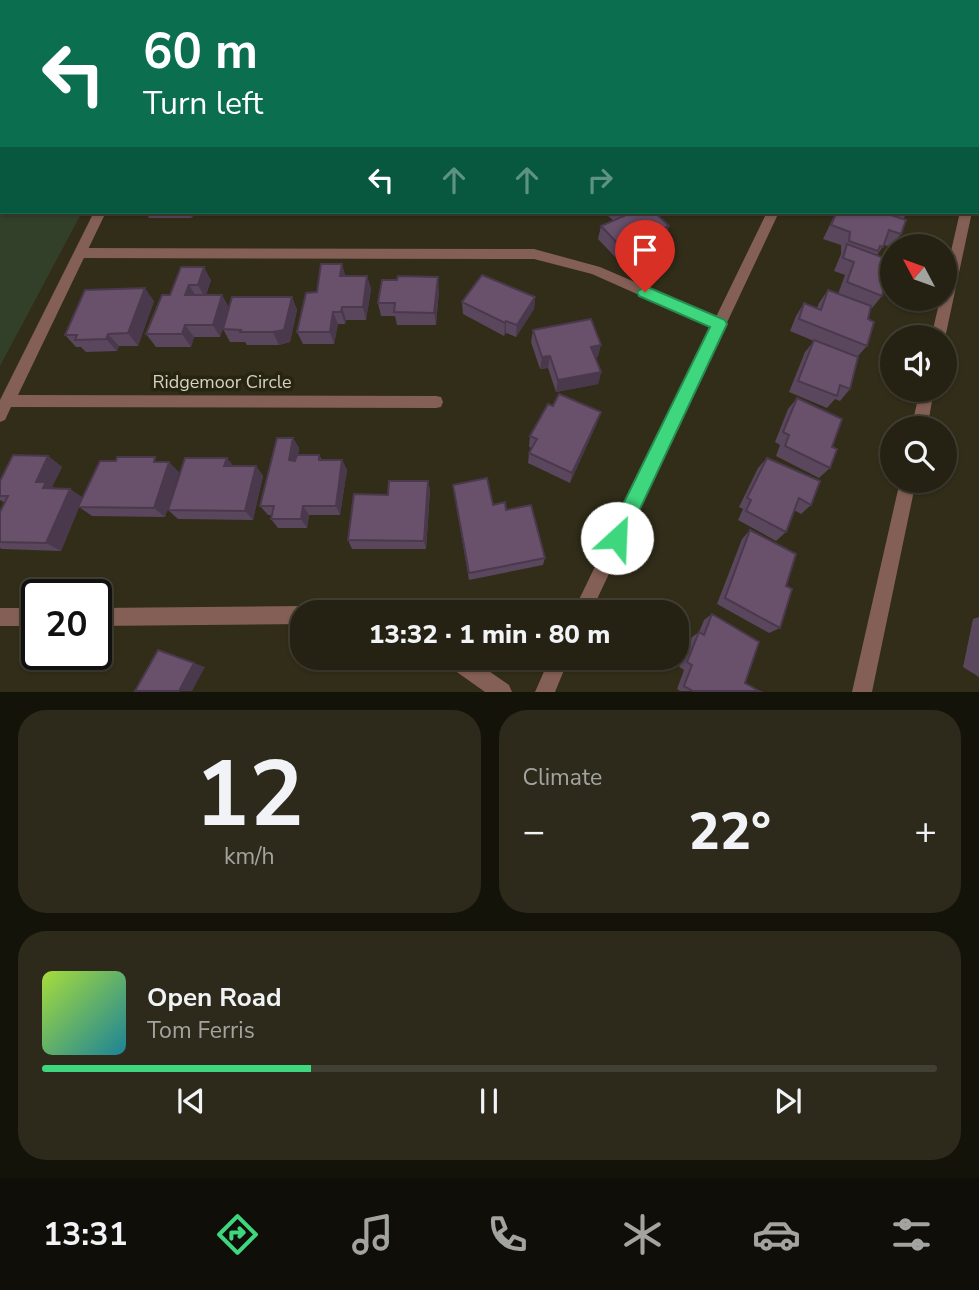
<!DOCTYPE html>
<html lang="en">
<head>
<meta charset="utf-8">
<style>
	:root { --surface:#252213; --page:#2d2a1c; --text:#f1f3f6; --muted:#a3a4a0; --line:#423f33; --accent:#3ed77d }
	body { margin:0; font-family:"Nunito Sans",sans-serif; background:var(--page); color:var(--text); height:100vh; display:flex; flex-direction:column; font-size:26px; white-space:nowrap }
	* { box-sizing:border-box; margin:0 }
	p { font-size:23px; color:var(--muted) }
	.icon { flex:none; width:38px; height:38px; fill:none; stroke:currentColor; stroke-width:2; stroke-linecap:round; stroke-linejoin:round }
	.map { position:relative; height:692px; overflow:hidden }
	.details { display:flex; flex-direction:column; gap:18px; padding:18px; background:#14130a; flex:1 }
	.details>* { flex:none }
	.top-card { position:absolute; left:0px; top:0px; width:980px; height:214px; box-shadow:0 2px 5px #0004,0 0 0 2px var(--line); background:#0b6e4f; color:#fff; overflow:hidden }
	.needle { width:46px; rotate:311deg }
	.tools { position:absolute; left:880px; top:234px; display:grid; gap:14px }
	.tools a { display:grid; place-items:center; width:77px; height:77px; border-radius:50%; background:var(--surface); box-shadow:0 2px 5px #0004,0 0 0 2px var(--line); font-size:35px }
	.speed { position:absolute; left:21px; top:579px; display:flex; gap:14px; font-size:35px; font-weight:700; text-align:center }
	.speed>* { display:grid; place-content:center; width:91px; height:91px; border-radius:50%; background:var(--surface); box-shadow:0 2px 5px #0004,0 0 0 2px var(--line); line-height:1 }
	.speed .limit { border:4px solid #111; border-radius:10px; background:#fff; color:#111 }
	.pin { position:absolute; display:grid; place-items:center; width:60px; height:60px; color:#fff; margin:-72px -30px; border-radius:50% 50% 50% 0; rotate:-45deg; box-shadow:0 0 7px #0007 }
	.pin .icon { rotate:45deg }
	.me { position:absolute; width:77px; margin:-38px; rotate:25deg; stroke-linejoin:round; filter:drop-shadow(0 0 5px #0008) }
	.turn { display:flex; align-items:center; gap:24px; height:147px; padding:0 28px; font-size:32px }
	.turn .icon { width:91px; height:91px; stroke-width:2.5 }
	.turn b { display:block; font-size:49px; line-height:60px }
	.lanes { display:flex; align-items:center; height:66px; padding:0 28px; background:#0003; justify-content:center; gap:35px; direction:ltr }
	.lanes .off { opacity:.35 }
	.big { font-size:52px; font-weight:800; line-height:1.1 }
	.details .card { flex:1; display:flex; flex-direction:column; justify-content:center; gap:10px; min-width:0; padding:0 24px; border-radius:28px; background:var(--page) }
	.details .dial { align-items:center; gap:0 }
	.dial b { font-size:91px; line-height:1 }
	.song { display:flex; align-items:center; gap:21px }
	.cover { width:84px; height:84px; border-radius:10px; background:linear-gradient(135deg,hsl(80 70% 55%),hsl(190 70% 35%)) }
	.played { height:7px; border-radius:4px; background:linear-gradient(90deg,var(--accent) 30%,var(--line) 30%) }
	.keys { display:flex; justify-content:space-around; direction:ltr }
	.heat { display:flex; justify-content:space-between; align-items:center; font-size:38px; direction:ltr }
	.details .tiles { flex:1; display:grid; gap:18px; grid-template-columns:1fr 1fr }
	.card:last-child { grid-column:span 2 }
	.trip { position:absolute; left:290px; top:600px; width:399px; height:70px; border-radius:28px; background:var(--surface); box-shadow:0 2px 5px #0004,0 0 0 2px var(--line); font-weight:800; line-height:70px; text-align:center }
	.menu { display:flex; height:112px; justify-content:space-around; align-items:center; background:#0f0e08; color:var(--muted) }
	.menu .icon { width:49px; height:49px }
	.menu .current { color:var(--accent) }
	.menu b { font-size:32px; color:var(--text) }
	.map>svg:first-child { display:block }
	.green { fill:#334029 }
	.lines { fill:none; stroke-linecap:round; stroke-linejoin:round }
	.service { fill:#845f55; fill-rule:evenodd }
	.minor { fill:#845f55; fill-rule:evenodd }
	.wall { fill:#5a465d }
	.shaded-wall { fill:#4a394c }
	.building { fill:#69516c; stroke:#4a394c; stroke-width:2 }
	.route { fill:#3ed77d; stroke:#288c51; stroke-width:2 }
	.labels { text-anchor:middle; stroke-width:7; stroke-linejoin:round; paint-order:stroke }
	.street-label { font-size:18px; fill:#d4d1c5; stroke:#27240f }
</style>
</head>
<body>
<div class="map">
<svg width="979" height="692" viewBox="0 0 979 692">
	<rect width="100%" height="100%" fill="#312d19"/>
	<path class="green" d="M0,0H587L2,2V212H82L0,366Z"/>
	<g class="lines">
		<path class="service" d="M588,0H596L587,2Z
			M870,0H878L869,2Z
			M767,212H779L591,612H573L711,327L592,274L534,259L80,258L74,253L80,248L534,249L600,267L716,317Z
			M303,606L309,609L311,612H303V624L96,626V608Z
			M0,608H37V626H0Z
			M445,658H470L509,685L512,692H485L447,665Z
			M550,658H569L555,692H535Z"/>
		<path class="minor" d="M734,0H742L733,2Z
			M979,146V156H978V146Z
			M94,212H106L18,395L436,396L441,397L443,402L441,407L436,408L11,407L5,420L0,422V400Z
			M960,212H972L945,338H931L940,299H945V277Z
			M920,390H934L927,429H911Z
			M900,481H916L872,692H852Z"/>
	</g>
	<path class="wall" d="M930,0H969L968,2H929Z
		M146,212H194L192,218H149Z
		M609,212H654L669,226L665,239L618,260L598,239L601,226L613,220L608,216Z
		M836,212H908L903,219L901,234L891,247L884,245L877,255L882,296L872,308H871L868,319L867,346L857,357L850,389L840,401L835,399L827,408L789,392L805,352L814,341L790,331L796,316L804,303L817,308L819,303L828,290L838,294L845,275L834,271L841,254V245L823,239Z
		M181,267L211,280L206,295H222L229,308L292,297L297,310L290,342L279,345H247L245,342H230L223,329L226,319L220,337H194L191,347H156L146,334L170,295Z
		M345,276H367L371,289L366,320H346L345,324H338L334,344H303L297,332L317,292Z
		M439,290L436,325H397L395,316H381L378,303Z
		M535,297L534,309L516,337L506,333L504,336L463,314L462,302Z
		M154,301L138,346H119L117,351L86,352L81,347H76L65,335Z
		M533,330L598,357H595L601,372L598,384L556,392L548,368L540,369L531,342Z
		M797,398L832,447L830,468L819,478L776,456L780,445L775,442L788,409Z
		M597,423L570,483L528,463L529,453L532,448L529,447L530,436Z
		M293,438L299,448L298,455H319L322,460H342L347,470L340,515H309L307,528H278L271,519L272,515H268L260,506Z
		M48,456L62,467L52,487L55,488L70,489L83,498L160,462L179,472L165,517L92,516L79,507L61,551L2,549L0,548V512L5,503L0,500V481Z
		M227,458L233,466H256L263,476L253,520L178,519L168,510Z
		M767,458L811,505L801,514L794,510L786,532L776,541L738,520L743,509L739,507L758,468Z
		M428,481L430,491L426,549H352L348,540Z
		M453,485L493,505L506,510L545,558L543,565L469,580Z
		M750,530L786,586L780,628L769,633L717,604L742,539Z
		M712,614L745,683L759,691H680L677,689L684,670L679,667L692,637L699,632L704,620Z
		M979,617V677L963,667L973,619Z"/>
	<path class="shaded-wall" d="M189,212H194L192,218Z
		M669,226L665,239L618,260L621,247Z
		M342,264L346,277L340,276Z
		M204,267L211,280L205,298L198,285Z
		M367,276L371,289L366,320L363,307Z
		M438,277L439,290L436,325L434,313Z
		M189,285L197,298L185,295Z
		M145,288L154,301L138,346L128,333Z
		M222,295L229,308L220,337L213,325Z
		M292,297L297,310L290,342L279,345L273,332Z
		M535,297L534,309L516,337L517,325Z
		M342,307L346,320L345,324L341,312Z
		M333,312L338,324L334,344L330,332Z
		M506,321V333L504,336L505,323Z
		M185,325L194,337L191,347L182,334Z
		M108,334L119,346L117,351L106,339Z
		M601,345L598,357L588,359L591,347Z
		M550,356L548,368L540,369L542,357Z
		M601,372L598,384L556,392L558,380Z
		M601,412L597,423L570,483L572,473Z
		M293,438L299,448L295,470L289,460Z
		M48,456L62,467L52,487L60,492L43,488L36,482Z
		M227,458L235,468L224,466Z
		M342,460L347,470L340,515L336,506Z
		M169,462L179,472L165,517L154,508Z
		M256,466L263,476L253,520L245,511Z
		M428,481L430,491L426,549L424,541Z
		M70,489L83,498L61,551L46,543Z
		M303,506L309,515L307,528L301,519Z
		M194,663L205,667L192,691H179Z"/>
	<path class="building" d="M632,0H665L670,2H631Z
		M789,0H834L840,2H788Z
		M620,212H654L669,226L621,247L601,226L624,216Z
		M837,212H882L906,220L901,234L889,230L883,247L880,246L878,251L849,241L850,232L831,225Z
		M847,244L892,261L882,296L847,282L854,262L843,258Z
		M321,264H342L340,276H367L363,307H342L341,312H333L330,332H297L306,293L317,292Z
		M181,267H204L198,285H189L185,295H222L213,325H185L182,334H146L162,295H170Z
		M482,275L535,297L517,325L506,321L505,323L462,302Z
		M398,276L438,277L434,313L394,312L395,303H378L382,280H397Z
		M145,288L128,333L108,334L106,339L75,340L77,335H65L85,290Z
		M828,290L871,306L868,319L874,322L867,346L799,319L804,303L821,310Z
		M232,297H292L284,330L273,332H240L241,330L223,329Z
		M591,319L601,345L591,347L601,372L558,380L550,356L542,357L533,330Z
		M814,340L858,357L850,389L840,385L837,396L798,381Z
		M559,394L601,412L572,473L529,453L537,439L530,436L548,404L553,406Z
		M797,398L842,419L832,447L837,449L830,468L785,446L789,435L783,432Z
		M277,438H293L289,460L295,461L297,455H319V460H342L336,506H303L301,519H271L274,506H260Z
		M13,455L48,456L36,482H46L43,488L70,489L46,543L0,542V512L8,496H0V481Z
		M117,457H155L154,462H169L154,508L78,507L100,461H116Z
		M185,458H227L224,466H256L245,511L168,510Z
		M767,458L820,481L811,505L799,498L786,532L746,511L751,500L747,498Z
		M487,478L493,505L505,502L506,510L531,505L545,558L469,573L453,485Z
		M389,481H428L424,541L348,540L354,494L388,495Z
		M750,530L796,554L786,586L792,589L780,628L725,598Z
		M712,614L759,642L745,683L759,691H693L684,686L692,665L687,662L699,632L704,635Z
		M158,650L194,663L179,691H135Z"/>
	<path class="route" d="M645,286L725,320L727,324L623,545L617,548L610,545L607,538L610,531L710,327L639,296L637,292Z"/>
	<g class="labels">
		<g class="street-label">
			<text x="222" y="388">Ridgemoor Circle</text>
		</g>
	</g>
</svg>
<div class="tools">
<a><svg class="needle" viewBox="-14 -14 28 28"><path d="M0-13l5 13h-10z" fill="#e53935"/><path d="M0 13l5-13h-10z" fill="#a3a4a0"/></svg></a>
<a><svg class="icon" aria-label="sound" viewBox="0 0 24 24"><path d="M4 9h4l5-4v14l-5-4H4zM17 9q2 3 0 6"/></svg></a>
<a><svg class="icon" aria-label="search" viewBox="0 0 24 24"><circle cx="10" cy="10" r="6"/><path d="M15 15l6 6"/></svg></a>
</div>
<div class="speed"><div class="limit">20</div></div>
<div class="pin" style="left:645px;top:292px;background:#d93025"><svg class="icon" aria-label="arrive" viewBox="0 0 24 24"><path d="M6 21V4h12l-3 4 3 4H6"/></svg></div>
<svg class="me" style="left:617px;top:538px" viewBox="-20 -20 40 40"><circle r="19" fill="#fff"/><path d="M0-13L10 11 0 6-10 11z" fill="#3ed77d"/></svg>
<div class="trip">13:32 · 1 min · 80 m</div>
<div class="top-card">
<div class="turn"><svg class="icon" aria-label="left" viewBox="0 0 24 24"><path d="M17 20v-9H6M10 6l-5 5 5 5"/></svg><div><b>60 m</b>Turn left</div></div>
<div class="lanes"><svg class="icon" aria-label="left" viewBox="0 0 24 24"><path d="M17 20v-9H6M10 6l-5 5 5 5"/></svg><svg class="icon off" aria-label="ahead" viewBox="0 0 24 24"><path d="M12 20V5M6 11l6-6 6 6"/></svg><svg class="icon off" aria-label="ahead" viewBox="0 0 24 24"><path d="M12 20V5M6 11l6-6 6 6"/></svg><svg class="icon off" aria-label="right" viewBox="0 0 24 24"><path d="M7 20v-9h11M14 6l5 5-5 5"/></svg></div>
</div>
</div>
<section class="details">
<div class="tiles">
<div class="card dial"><b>12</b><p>km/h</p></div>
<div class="card"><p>Climate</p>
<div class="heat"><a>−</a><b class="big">22°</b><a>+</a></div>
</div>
<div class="card">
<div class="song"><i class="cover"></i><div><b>Open Road</b><p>Tom Ferris</p></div></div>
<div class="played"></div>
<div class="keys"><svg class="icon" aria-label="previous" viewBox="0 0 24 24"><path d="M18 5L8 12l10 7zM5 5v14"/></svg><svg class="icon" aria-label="pause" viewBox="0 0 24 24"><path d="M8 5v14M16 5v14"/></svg><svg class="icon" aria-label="next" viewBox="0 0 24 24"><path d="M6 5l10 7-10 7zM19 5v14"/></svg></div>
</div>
</div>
</section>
<nav class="menu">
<b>13:31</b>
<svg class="icon current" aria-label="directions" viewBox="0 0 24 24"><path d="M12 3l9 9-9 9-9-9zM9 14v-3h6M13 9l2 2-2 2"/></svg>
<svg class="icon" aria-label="music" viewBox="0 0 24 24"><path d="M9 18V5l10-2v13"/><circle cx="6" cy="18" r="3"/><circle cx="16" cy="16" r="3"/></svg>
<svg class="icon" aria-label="phone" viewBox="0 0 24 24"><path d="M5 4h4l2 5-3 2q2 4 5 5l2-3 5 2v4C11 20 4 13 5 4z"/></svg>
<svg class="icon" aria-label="climate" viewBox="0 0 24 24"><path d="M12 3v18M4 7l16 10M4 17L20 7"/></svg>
<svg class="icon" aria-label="car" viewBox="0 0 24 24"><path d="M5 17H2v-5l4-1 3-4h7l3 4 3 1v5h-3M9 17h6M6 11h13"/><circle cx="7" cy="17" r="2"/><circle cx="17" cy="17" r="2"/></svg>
<svg class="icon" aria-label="filters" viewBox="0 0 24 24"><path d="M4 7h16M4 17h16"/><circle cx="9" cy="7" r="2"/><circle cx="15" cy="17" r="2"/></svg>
</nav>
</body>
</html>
